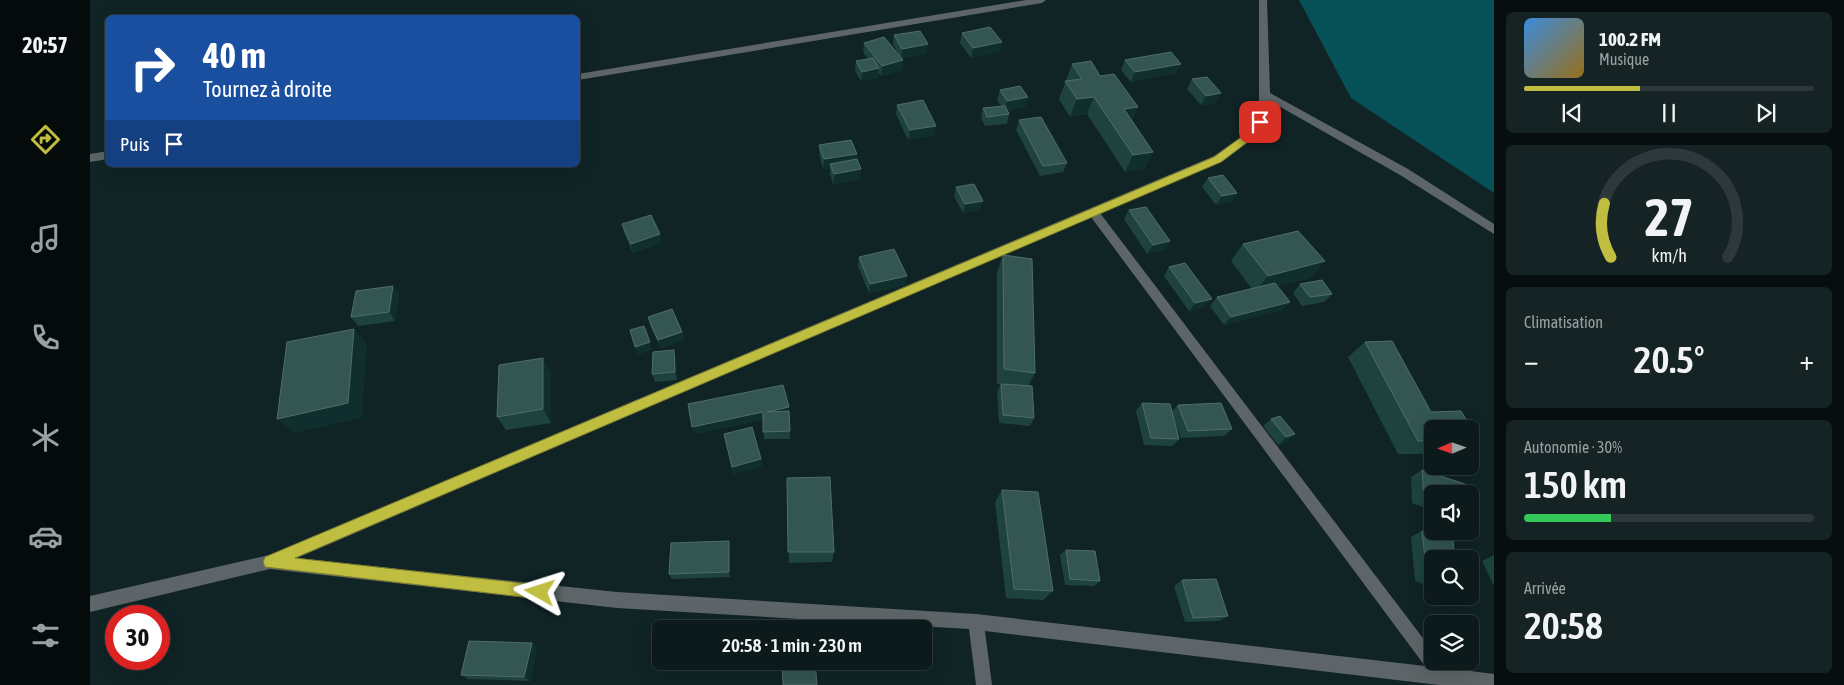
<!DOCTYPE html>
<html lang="fr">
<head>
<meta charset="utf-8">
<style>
	:root { --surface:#0c1a1c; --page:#152325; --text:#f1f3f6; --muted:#9aa1a3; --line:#2c383b; --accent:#c0be41 }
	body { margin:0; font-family:"Asap Condensed",sans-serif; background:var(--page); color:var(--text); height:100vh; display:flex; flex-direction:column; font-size:19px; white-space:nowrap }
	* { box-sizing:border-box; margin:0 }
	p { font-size:16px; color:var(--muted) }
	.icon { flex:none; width:28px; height:28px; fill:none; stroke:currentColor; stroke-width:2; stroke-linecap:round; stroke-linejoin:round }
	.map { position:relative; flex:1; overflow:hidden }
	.drawer { display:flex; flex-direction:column; gap:12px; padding:12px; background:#070e0f; width:350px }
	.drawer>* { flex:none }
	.top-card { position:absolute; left:15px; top:15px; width:475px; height:152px; border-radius:8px; box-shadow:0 5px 20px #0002,0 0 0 1px var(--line); background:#1a4fa0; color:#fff; overflow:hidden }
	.needle { width:32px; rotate:268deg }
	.fabs { position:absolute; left:1334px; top:420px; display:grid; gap:10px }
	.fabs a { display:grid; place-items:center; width:55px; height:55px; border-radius:8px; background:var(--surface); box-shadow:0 5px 20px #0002,0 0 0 1px var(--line); font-size:25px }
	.speed { position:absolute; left:15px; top:605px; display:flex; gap:10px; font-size:25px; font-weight:700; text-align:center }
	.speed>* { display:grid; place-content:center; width:65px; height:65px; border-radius:50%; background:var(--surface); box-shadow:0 5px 20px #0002,0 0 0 1px var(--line); line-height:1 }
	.speed .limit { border:8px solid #d22; background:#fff; color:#111 }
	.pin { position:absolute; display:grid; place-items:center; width:42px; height:42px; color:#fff; margin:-21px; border-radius:10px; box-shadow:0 2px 8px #0006 }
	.me { position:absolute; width:55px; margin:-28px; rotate:276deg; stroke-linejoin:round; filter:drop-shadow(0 0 4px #0008) }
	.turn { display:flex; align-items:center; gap:18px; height:105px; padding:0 15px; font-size:22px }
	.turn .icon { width:65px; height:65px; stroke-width:2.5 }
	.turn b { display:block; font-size:35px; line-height:42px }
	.then { display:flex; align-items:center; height:48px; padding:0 15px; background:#0003; gap:10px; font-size:19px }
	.big { font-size:38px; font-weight:600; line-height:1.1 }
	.drawer .tile { flex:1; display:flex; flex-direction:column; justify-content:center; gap:8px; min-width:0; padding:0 18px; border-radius:8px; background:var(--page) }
	.drawer .dial { align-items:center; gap:0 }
	.dial svg { height:130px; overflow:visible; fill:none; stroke:var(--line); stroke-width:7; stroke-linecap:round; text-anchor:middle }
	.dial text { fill:var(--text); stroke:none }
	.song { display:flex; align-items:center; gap:15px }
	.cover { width:60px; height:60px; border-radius:8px; background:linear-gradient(135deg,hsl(210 70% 55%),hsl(40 70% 35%)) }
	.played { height:5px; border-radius:2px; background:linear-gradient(90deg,var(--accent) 40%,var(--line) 40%) }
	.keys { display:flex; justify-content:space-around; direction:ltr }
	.heat { display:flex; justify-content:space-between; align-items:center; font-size:28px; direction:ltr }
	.charge { height:8px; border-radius:4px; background:linear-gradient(90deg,#34c759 30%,var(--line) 0) }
	.trip { position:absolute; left:562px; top:620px; width:280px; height:50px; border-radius:8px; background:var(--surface); box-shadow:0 5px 20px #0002,0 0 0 1px var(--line); font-weight:600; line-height:50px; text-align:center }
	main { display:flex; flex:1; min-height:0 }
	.dock { display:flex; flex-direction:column; width:90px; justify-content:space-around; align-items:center; background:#050a0b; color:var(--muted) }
	.dock .icon { width:35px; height:35px }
	.dock .on { color:var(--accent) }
	.dock b { font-size:22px; color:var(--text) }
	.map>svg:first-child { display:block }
	.green { fill:#065158 }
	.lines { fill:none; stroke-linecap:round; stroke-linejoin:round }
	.minor { fill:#5d6568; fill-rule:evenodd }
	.wall { fill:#1e433f }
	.shaded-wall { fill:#0f2e2d }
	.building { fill:#335652; stroke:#4f6e6b }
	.route { fill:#c0be41; stroke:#7d7c2a }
</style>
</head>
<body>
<main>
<nav class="dock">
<b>20:57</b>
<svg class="icon on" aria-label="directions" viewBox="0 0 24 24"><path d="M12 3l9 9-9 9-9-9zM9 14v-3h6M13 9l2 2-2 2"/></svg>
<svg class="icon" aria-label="music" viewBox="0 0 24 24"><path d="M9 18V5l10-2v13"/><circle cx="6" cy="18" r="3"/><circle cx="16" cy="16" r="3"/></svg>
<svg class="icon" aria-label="phone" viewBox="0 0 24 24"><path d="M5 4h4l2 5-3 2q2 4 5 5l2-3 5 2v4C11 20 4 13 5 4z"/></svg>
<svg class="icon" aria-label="climate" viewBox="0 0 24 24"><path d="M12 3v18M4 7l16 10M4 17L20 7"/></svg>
<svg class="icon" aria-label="car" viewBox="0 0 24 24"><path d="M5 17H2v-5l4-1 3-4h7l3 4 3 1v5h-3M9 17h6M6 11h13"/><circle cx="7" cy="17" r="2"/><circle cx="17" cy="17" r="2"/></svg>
<svg class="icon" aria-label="filters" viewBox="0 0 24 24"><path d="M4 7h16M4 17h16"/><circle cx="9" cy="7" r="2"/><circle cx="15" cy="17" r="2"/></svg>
</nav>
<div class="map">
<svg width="1404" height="685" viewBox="0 0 1404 685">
	<rect width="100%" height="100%" fill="#102325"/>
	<path class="green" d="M1209,0H1404V193L1261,98Z"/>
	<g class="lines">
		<path class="minor" d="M936,0H956L952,3L488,80V74Z
			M1169,0H1177L1180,93L1318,169L1404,224V234L1310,175L1180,101L1179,112L1169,134L1132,162L1010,213L1342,650V661H1351L1357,668L1404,674V685H1349L895,631L902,685H886L879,629L527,608L180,569L0,612V596L179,555L1124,156L1161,130L1169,112ZM1001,217L1335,666L886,614L527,592L207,558Z
			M18,151V159L0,162V154Z"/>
	</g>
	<path class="wall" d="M872,33L910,51L881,58L870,43Z
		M804,35L836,54L812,58L813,60L812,70L791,76L789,73L788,78L771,81L765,71L766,61L778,59L773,52L774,43L809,55L803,44Z
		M1035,60L1091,64L1086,73L1041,82L1031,70Z
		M982,64L1010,76L1048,107L1042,120L1063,152L1054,169L1035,172L997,114L980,117L969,99Z
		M1102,79L1125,103L1111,105L1097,89Z
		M910,90L938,97L935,107L918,110L919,114L917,124L895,126L891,118L893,108L911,106L907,100Z
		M807,105L844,135L818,140L806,114Z
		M929,120L977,163L973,172L950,176L926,130Z
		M729,145L766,159L771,169V179L743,184L740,174V168L733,169L729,154Z
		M1118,178L1147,193L1141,202L1126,205L1112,187Z
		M866,187L890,210L873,213L864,196Z
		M1039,210L1080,241L1075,250L1057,254L1034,219Z
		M532,224L572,243L543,253L534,233Z
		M1153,244L1235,261L1220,278L1187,286L1192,310L1134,325L1120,306L1127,297L1162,289L1141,261Z
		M913,255L945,373L938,386L944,418L940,426L909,423L907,392L911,384H907V272Z
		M769,257L817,276L815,285L779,293L768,266Z
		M1079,267L1115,307L1099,311L1074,276Z
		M1210,284L1242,294L1234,302L1212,306L1203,293Z
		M309,294L305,321L268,326L261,317Z
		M558,317L592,332L594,340L571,348L560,326Z
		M1302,341L1341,412L1371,411L1388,440L1380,446V429H1342V454H1308L1258,357L1275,342Z
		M586,358L587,380L565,382L562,374Z
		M461,373V423L416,430L407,417Z
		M1052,403L1082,411L1088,405L1142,429L1134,436L1091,438L1085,422L1089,439L1083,446L1054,445L1046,411Z
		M699,407L700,439H674L673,420L604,434Z
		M1181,419L1205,434L1196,442L1188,445L1173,426Z
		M634,434L671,459L672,466L643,474Z
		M1332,470L1342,494V510L1322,503L1321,477Z
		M697,478L744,552L742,562L699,563Z
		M912,490L963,591L953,600L916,598L905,502Z
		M1332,531L1342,559V587L1325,581L1321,537Z
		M640,547V577L582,579L579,574Z
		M976,550L1010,581L1004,586L975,585L970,555Z
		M1404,555V586L1392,561Z
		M1092,580L1138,616L1129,621L1095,622L1084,586Z
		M442,643L447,648L440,681L378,679L371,675Z"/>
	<path class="shaded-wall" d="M912,42L910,51L881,58L883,48Z
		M838,44L836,54L811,58L812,49Z
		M813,60L812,70L791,76L792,66Z
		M1091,64L1086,73L1041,82L1045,72Z
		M789,68L788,78L771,81L772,72Z
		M1131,93L1125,103L1111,105L1116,96Z
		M938,97L935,107L915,111L917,101Z
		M1004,97L997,114L980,117L987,99Z
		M1048,107L1039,125L1034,109Z
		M846,126L844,135L818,140L820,130Z
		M1063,152L1054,169L1035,172L1043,155Z
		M767,154L766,164H740V168L733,169L734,159Z
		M771,169V179L743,184L744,174Z
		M1147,193L1141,202L1126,205L1132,196Z
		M893,201L890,210L873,213L875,204Z
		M570,234L572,243L543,253L541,244Z
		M1080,241L1075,250L1057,254L1063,245Z
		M1235,261L1220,278L1165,292L1178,276Z
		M817,276L815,285L779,293L780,284Z
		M303,286L309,294L305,321L299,312Z
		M1122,299L1115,307L1099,311L1105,303Z
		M1200,302L1192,310L1134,325L1141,317Z
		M264,329L277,344L272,418L204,433L187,419Z
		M592,332L594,340L571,348L568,340Z
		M560,342L562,350L548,355L545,347Z
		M584,350L586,358L587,380L585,372Z
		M453,358L461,373V423L453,409Z
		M699,407V414L677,412Z
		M673,412V420L604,434L602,427Z
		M1205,434L1196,442L1188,445L1196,437Z
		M671,459L672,466L643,474L642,467Z
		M639,541L640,547V577L639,572Z
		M442,643L447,648L440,681L434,677Z"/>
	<path class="building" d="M900,27L912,42L883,48L872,33Z
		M830,31L838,44L812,49L804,35Z
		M794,37L813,60L792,66L774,43Z
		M1081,52L1091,64L1045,72L1035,60Z
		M783,58L789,68L772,72L766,61Z
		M1001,61L1010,76L1024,74L1048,107L1034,109L1063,152L1043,155L1004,97L987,99L975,81L992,79L982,64Z
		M1117,77L1131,93L1116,96L1102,79Z
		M930,86L938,97L917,101L910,90Z
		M833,100L846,126L820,130L807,105Z
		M915,106L919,114L897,117L893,108Z
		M951,117L977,163L953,166L929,120Z
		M761,140L767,154L734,159L729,145Z
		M767,159L771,169L744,174L740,164Z
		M1133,175L1147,193L1132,196L1118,178Z
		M884,184L893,201L875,204L866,187Z
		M1056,207L1080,241L1063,245L1039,210Z
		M561,215L570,234L541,244L532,224Z
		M1208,231L1235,261L1178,276L1153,244Z
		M804,249L817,276L780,284L769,257Z
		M913,255L942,259L945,373L914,369Z
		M1095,263L1122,299L1105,303L1079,267Z
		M1232,280L1242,294L1220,297L1210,284Z
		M1185,283L1200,302L1141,317L1127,297Z
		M303,286L299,312L261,317L266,291Z
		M582,309L592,332L568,340L558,317Z
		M554,326L560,342L545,347L540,330Z
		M264,329L258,403L187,419L197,342Z
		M1302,341L1341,412L1371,411L1388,440H1380V429H1342V441H1328L1275,342Z
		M584,350L585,372L562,374L563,352Z
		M453,358V409L407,417L409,365Z
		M911,384L942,386L944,418L913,415Z
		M693,385L699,407L677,412L699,411L700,431L673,432V412L602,427L598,404Z
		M1052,403L1080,404L1089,439L1061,438Z
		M1131,403L1142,429L1098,431L1088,405Z
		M1190,416L1205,434L1196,437L1181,419Z
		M662,427L671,459L642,467L634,434Z
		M1332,470L1375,484L1376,494H1342V500L1334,497Z
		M740,477L744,552H698L697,478Z
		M912,490L948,492L963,591L924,589Z
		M1332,531L1363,540L1365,559H1342V578L1337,576Z
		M639,541V572L579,574L581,543Z
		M976,550L1005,551L1010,581L980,579Z
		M1126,579L1138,616L1103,618L1092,580Z
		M379,641L442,643L434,677L371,675Z
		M692,661H725L727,685H693Z"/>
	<path class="route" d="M1170,119L1174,122L1168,134L1131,162L205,558L450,585L454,587L456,592L454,597L450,599L175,567L173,562L175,557L1124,157L1161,130L1166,120Z"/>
</svg>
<div class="fabs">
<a><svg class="needle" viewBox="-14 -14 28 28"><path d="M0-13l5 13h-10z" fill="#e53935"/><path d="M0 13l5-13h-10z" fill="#9aa1a3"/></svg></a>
<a><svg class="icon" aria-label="sound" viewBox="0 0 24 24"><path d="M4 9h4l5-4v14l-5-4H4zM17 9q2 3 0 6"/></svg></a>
<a><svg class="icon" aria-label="search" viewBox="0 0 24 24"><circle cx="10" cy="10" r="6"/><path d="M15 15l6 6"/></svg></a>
<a><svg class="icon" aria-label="layers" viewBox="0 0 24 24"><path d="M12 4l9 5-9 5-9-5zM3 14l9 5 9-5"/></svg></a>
</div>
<div class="speed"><div class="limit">30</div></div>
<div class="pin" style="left:1170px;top:122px;background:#d93025"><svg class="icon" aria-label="arrive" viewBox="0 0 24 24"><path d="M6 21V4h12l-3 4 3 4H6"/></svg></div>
<svg class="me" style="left:450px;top:592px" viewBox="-20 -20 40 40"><path d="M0-17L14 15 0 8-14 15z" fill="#c0be41" stroke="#fff" stroke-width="4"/></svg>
<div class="trip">20:58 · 1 min · 230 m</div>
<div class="top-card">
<div class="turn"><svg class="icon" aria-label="right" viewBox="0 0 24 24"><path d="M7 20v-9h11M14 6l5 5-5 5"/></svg><div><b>40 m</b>Tournez à droite</div></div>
<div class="then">Puis<svg class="icon" aria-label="arrive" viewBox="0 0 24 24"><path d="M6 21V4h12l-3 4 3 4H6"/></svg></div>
</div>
</div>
<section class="drawer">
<div class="tile">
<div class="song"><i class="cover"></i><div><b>100.2 FM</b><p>Musique</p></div></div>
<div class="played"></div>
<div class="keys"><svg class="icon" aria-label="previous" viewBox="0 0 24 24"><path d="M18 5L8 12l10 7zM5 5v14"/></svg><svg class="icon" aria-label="pause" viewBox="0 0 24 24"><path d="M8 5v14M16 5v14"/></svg><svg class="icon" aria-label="next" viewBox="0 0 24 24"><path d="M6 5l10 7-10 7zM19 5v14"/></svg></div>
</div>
<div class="tile dial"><svg viewBox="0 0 100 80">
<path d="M14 69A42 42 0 1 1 86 69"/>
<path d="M14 69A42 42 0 0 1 10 36" stroke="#c0be41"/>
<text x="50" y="56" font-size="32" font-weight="700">27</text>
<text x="50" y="72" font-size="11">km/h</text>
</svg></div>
<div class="tile"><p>Climatisation</p>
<div class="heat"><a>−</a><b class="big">20.5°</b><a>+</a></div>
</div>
<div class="tile"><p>Autonomie · 30%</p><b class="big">150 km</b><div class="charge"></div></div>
<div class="tile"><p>Arrivée</p><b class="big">20:58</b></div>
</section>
</main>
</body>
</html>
